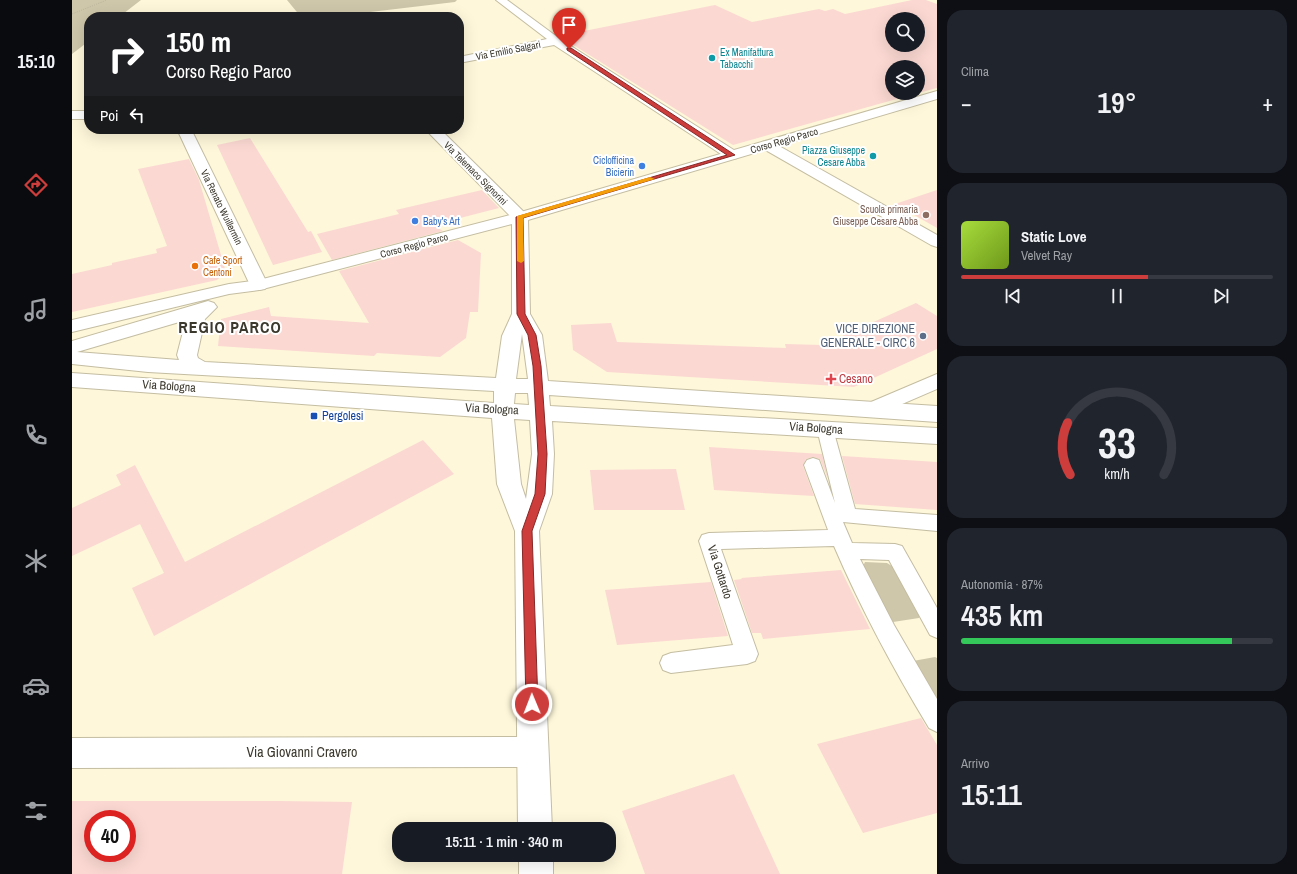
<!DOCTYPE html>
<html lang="it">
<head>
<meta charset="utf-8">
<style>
	:root { --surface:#171b24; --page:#20242c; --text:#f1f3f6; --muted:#9ea1a6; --line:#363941; --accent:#cc3d3c }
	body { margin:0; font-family:"Archivo Narrow",sans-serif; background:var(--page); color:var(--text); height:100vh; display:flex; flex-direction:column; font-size:15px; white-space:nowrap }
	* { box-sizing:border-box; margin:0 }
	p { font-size:13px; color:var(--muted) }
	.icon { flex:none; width:22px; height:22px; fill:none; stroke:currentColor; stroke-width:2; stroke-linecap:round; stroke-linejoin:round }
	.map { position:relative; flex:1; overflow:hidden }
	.panel { display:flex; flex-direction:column; gap:10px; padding:10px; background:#0d0f14; width:360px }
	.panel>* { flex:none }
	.hud { position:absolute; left:12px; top:12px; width:380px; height:122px; border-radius:16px; box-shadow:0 4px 16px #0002; background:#202124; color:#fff; overflow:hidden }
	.fabs { position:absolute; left:813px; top:12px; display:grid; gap:8px }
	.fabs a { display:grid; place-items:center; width:40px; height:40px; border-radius:50%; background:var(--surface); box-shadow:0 4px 16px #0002; font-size:20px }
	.speed { position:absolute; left:12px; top:810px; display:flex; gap:8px; font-size:20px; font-weight:700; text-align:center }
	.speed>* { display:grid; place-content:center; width:52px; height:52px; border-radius:50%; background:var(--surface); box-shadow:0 4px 16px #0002; line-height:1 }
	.speed .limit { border:6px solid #d22; background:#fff; color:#111 }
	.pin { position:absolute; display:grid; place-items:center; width:34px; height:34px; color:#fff; margin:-41px -17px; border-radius:50% 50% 50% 0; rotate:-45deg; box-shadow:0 0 4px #0007 }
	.pin .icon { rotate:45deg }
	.me { position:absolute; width:44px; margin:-22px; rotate:359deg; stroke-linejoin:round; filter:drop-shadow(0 0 3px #0008) }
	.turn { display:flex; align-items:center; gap:14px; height:84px; padding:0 16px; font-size:18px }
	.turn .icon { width:52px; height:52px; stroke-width:2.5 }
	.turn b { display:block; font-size:28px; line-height:34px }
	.then { display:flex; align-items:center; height:38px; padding:0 16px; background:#0003; gap:8px; font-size:15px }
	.big { font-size:30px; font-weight:600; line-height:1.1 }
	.panel .tile { flex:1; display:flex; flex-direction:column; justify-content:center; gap:6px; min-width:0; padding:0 14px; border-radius:16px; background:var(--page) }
	.panel .dial { align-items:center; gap:0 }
	.dial svg { height:104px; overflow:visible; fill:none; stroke:var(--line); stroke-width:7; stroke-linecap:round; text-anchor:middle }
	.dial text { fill:var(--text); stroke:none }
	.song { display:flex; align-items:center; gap:12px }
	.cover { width:48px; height:48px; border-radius:6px; background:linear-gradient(135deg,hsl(80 70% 55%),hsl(80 70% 35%)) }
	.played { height:4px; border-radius:2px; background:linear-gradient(90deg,var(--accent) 60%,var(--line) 60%) }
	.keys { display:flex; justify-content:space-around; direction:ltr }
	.heat { display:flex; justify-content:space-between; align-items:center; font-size:22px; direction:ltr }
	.charge { height:6px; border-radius:3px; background:linear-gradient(90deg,#34c759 87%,var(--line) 0) }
	.trip { position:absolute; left:320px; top:822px; width:224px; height:40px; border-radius:16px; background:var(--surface); box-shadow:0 4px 16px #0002; font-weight:600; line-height:40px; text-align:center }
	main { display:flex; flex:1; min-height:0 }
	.menu { display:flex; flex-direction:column; width:72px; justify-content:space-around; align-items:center; background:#090b0e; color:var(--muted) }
	.menu .icon { width:28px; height:28px }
	.menu .active { color:var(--accent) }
	.menu b { font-size:18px; color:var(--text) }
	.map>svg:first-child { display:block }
	.green { fill:#cfc7aa }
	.building { fill:#fbd8d2; fill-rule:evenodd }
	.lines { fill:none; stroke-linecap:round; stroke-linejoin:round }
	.lane-casing { stroke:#c4bda2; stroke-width:2 }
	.street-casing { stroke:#c4bda2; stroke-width:2 }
	.secondary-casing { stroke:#c4bda2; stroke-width:2 }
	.path { stroke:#aea893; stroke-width:1; stroke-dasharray:0.5 1.5; stroke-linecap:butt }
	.lane { fill:#fff; fill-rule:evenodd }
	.street { fill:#fff; fill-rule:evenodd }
	.secondary { fill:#fff; fill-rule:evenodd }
	.route { fill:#cc3d3c; stroke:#852827 }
	.slow { fill:#f59e0b }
	.culture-dot { fill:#0f9aa8; stroke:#fff; stroke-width:1.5 }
	.shop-dot { fill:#3f7fe0; stroke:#fff; stroke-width:1.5 }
	.education-dot { fill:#8d6e63; stroke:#fff; stroke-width:1.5 }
	.food-dot { fill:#e8710a; stroke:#fff; stroke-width:1.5 }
	.service-dot { fill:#5c6f8a; stroke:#fff; stroke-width:1.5 }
	.health-dot { fill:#e0444e; stroke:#fff; stroke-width:1.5 }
	.transit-dot { fill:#1a4fb4; stroke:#fff; stroke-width:1.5 }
	.labels { text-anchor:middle; stroke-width:4; stroke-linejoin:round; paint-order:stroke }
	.far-street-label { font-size:10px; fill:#3b382d; stroke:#fff }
	.far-culture-label { font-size:10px; fill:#0d838f; stroke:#fff; text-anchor:start }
	.far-shop-label { font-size:10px; fill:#366cbe; stroke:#fff; text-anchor:end }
	.far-education-label { font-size:10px; fill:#785e54; stroke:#fff; text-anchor:end }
	.far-food-label { font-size:10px; fill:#c56008; stroke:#fff; text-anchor:start }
	.service-label { font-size:12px; fill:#4e5e75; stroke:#fff; text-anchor:end }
	.health-label { font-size:12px; fill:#be3a42; stroke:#fff; text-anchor:start }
	.street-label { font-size:12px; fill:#3b382d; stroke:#fff }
	.transit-label { font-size:12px; fill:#164399; stroke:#fff; text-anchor:start }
	.near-street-label { font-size:14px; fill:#3b382d; stroke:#fff }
	.district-label { font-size:16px; font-weight:bold; letter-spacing:1px; fill:#3b382d; stroke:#fff }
</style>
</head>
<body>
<main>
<nav class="menu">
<b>15:10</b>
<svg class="icon active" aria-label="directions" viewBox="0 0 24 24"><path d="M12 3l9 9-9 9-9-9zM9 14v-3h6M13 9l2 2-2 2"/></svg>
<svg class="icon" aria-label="music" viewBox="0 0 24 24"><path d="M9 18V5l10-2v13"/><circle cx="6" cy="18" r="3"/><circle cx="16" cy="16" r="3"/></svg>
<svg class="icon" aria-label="phone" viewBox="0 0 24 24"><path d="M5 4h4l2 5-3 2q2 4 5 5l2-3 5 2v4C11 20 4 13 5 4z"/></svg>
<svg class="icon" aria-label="climate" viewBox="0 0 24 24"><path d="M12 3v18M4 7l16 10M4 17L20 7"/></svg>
<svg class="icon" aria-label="car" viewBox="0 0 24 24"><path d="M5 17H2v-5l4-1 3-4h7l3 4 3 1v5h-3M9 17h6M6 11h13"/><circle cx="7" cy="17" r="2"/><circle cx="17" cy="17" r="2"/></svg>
<svg class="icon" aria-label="filters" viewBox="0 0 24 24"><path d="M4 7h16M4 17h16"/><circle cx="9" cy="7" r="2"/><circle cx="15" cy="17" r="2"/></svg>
</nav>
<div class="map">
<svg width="865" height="874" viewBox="0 0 865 874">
	<rect width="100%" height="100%" fill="#fef7da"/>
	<path class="green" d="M0,0H69L47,17H17V41L0,54Z
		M215,0H385L383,2L256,17H229Z
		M793,562L815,563L823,568L848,614L847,618L821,622L814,618L790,568Z
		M863,657L865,658V707L841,661Z"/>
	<path class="building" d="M840,0H854L865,4V88L846,93V67H820V93H846L661,145L487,36L643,5L680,22L747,9L753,11L761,9L773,14ZM820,19H846V45H820Z
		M178,138L236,232L239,231L250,252L201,265L145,145Z
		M117,159L127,180L154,272L145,280L0,312V274L40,265V263L85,253L84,249L95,246L66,169Z
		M410,190L427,208L361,225L371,231L260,260L245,234L327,214L324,210Z
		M865,190V228L823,204Z
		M386,240L409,253L406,312H398L394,338L368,357L305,353L302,356L146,346L149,319L197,307L199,316L297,323L267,271Z
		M844,303L865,316V349L782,387L535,372L501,350L499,325L539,323L545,342L714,348L713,344L750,345Z
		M351,440L382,474L82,636L60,588L92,573L68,524L0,556V508L49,485L44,475L63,465L113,562Z
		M637,447L750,454L756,479L748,459L741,457L734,459L731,466L742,496L642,490Z
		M770,456L865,462V510L783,504Z
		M604,469L613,510H522L518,470Z
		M769,570L798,629L691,639L689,633H680L662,580L670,579L669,578Z
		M639,582L656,636L545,645L533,590Z
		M849,718L865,745V813L791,833L745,744Z
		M662,774L708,874H573L550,811Z
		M0,801H206L280,802L270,874H0ZM21,819H55V853H21Z"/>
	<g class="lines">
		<g class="lane-casing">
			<path id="lane" d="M753,423L759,425L761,429L783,509L865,515V531L771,522L780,543L823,544L830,546L865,608V638L858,635L817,560L788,559L822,625L865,699V732L857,728C822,670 789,609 762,546L649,549L686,654L683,661L675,664L599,673L591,670L588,663L591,656L599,653L661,645L627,541L630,535L637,533L756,530L732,465L735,460L741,458L747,460L763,503L745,429L747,425Z"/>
		</g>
		<g class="street-casing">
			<path id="street" d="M424,0H435L488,39L665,152L667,155L665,158L660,159L655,158L482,45L387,63V57L475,39Z
				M0,111H17V119H0Z
				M105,129H119L196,285L193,289L187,290L181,289L178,285Z
				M353,129H368L454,214L456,217L454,220L448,222L442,220Z
				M695,141L700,142L865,235V247L859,245L690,148L688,145L690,142Z
				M865,374V389L800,417L792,415L789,410L792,405Z
				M461,737L472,741L476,752L472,763L461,767L0,768V738Z"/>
		</g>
		<g class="secondary-casing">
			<path id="secondary" d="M865,91V99L456,220L458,314L470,335L476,381L865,406V422L477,395L478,406L865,428V444L480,421L482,454L480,494L467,531L480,829H446L443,531L425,484L420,418L0,387V373L422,403V391L76,372L0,364V341L136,301L142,303L145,307L133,319L125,355L126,358L133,362L424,378L430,336L440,314V224L187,290L157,294L0,332V320L157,284L187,280L442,214ZM114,320L105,355L107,360L5,352ZM450,334L456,379H444ZM443,393H456L457,405L442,404ZM442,419L458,420L460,454L454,499L449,484Z
				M447,855H481V874H447Z"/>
		</g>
		<path class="path" d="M0,14L35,0"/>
		<use href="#lane" class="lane"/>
		<use href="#street" class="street"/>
		<use href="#secondary" class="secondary"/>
	</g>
	<path class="route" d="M495,48H499L663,155L451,218L453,314L464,335L469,366L475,454L473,494L460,531L466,704L464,709L460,710L455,709L454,704L450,531L463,494L466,454L461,366L456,335L445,314L444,217L655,155L495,50Z"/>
	<path class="slow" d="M578,177L583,179L451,218L452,261L449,263L445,261V216Z"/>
	<g class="culture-dot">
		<circle cx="640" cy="58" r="4"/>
		<circle cx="801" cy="156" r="4"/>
	</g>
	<g class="shop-dot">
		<circle cx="570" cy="166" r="4"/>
		<circle cx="343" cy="221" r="4"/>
	</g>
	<circle class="education-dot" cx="854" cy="215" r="4"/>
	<circle class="food-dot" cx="123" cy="266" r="4"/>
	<circle class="service-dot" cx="851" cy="336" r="4"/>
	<path class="health-dot" d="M757 373h4v4h4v4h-4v4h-4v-4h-4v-4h4z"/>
	<rect class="transit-dot" x="238" y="412" width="8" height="8" rx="2"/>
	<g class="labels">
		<g class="far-street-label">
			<text transform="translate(436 50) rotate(-11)" y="4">Via Emilio Salgari</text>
			<text transform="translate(712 140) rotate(-16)" y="4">Corso Regio Parco</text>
			<text transform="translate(404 173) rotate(45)" y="4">Via Telemaco Signorini</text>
			<text transform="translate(150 207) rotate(64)" y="4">Via Renato Wuillermin</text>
			<text transform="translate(342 245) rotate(-15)" y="4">Corso Regio Parco</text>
		</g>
		<g class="far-culture-label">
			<text x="648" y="56">Ex Manifattura<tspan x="648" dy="12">Tabacchi</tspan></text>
			<text x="793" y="154" text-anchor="end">Piazza Giuseppe<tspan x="793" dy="12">Cesare Abba</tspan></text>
		</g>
		<g class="far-shop-label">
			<text x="562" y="164">Ciclofficina<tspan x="562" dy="12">Bicierin</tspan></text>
			<text x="351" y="225" text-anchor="start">Baby's Art</text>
		</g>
		<g class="far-education-label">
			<text x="846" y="213">Scuola primaria<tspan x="846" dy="12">Giuseppe Cesare Abba</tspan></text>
		</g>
		<g class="far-food-label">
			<text x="131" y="264">Cafe Sport<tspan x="131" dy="12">Centoni</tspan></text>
		</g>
		<g class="service-label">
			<text x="843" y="333">VICE DIREZIONE<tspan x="843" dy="14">GENERALE - CIRC 6</tspan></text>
		</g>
		<g class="health-label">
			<text x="767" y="383">Cesano</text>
		</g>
		<g class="street-label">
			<text transform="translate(97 386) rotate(4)" y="4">Via Bologna</text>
			<text transform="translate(420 409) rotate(3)" y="4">Via Bologna</text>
			<text transform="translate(744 428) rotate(4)" y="4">Via Bologna</text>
			<text transform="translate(648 572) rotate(72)" y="4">Via Gottardo</text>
		</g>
		<g class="transit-label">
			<text x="250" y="420">Pergolesi</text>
		</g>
		<g class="near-street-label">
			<text x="230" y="757">Via Giovanni Cravero</text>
		</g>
		<g class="district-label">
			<text x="158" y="333">REGIO PARCO</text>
		</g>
	</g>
</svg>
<div class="fabs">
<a><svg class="icon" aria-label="search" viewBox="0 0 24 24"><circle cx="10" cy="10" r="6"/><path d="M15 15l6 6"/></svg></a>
<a><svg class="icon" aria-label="layers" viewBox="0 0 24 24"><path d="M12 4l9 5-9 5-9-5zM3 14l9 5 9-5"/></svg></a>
</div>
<div class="speed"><div class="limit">40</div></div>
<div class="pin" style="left:497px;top:49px;background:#d93025"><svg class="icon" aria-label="arrive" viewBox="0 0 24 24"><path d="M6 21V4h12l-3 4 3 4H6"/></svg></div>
<svg class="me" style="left:460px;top:704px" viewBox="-20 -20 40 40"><circle r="17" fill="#cc3d3c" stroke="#fff" stroke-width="3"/><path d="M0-11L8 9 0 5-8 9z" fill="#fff"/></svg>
<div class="trip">15:11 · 1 min · 340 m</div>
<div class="hud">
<div class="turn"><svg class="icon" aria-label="right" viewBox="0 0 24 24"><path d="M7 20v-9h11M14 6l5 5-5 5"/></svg><div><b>150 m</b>Corso Regio Parco</div></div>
<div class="then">Poi<svg class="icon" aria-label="left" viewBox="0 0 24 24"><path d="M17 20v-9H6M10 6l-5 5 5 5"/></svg></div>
</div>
</div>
<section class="panel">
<div class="tile"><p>Clima</p>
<div class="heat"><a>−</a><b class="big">19°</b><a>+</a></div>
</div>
<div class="tile">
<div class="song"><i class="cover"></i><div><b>Static Love</b><p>Velvet Ray</p></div></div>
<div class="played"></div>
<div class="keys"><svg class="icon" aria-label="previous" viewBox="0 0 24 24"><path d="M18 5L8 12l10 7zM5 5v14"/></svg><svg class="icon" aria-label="pause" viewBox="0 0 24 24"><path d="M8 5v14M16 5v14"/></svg><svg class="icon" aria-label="next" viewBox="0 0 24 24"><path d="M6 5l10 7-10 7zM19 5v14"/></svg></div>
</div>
<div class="tile dial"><svg viewBox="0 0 100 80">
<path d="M14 69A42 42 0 1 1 86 69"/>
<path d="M14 69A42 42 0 0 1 12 29" stroke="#cc3d3c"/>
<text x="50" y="56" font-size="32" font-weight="700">33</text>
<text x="50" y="72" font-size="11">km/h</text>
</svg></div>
<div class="tile"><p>Autonomia · 87%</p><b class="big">435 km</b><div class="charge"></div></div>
<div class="tile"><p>Arrivo</p><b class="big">15:11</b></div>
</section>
</main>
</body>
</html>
